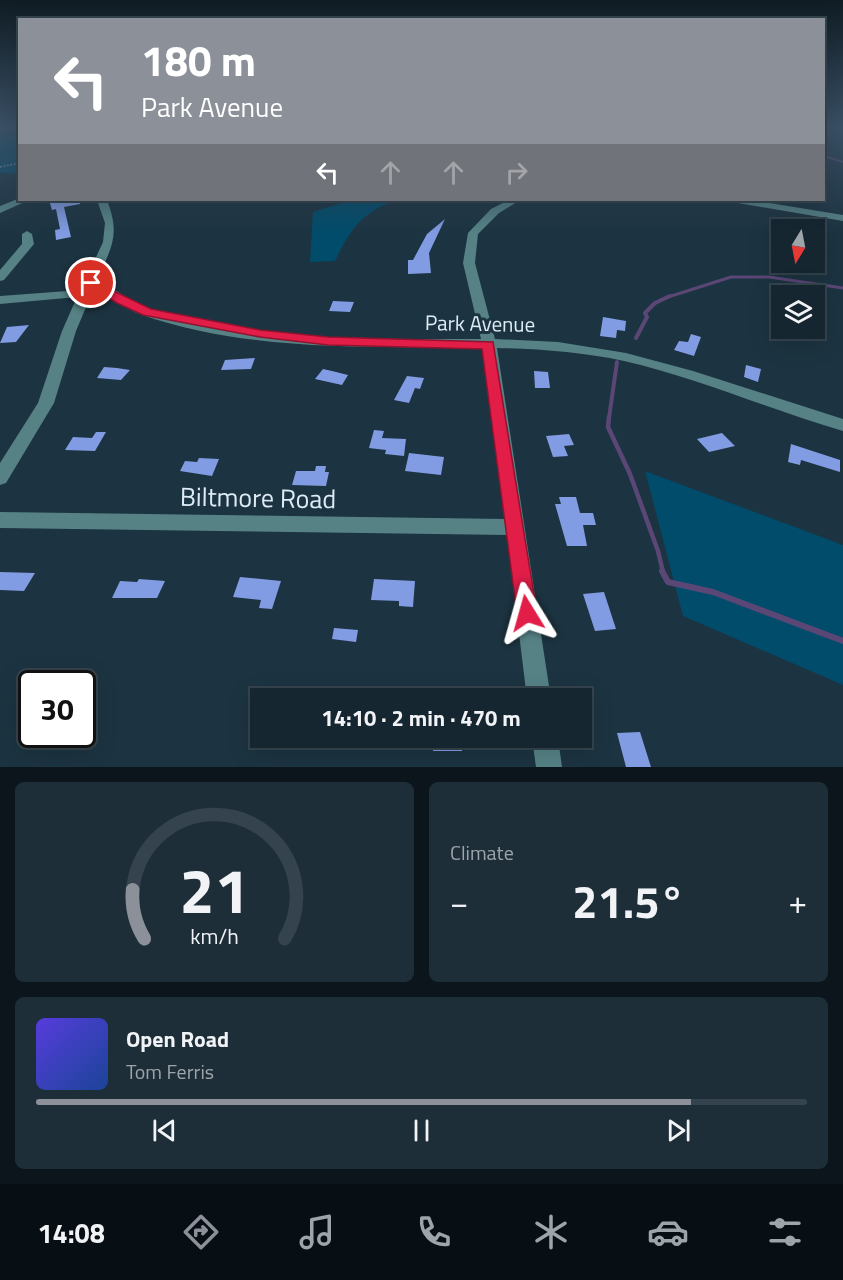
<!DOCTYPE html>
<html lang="en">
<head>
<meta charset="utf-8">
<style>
	:root { --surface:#152631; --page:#1e2e39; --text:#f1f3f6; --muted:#9da5ab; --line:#34434d; --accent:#8c9099 }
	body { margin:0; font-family:"Titillium Web",sans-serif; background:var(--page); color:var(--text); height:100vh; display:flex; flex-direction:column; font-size:22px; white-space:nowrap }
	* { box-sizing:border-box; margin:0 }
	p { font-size:20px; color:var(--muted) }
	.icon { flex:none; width:33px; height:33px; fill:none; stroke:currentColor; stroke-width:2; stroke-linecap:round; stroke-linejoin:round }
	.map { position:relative; height:767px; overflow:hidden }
	.sheet { display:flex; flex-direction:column; gap:15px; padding:15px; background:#0c151b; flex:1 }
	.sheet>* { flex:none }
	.guide { position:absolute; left:18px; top:18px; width:807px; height:183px; border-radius:0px; box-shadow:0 6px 24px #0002,0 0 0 2px var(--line); background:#8c9099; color:#fff; overflow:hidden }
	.needle { width:39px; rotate:190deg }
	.controls { position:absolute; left:771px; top:219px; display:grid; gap:12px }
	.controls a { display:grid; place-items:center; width:54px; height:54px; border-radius:0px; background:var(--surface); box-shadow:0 6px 24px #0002,0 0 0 2px var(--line); font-size:30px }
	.speed { position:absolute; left:18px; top:670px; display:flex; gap:12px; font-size:30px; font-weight:700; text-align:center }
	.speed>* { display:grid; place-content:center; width:78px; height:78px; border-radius:50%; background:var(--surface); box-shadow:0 6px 24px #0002,0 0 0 2px var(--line); line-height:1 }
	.speed .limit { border:3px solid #111; border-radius:9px; background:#fff; color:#111 }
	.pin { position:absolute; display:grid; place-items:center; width:51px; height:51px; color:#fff; margin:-26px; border:3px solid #fff; border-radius:50%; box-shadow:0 2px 6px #0007 }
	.me { position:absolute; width:66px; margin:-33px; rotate:352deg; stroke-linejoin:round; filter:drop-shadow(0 0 4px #0008) }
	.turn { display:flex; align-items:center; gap:21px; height:126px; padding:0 24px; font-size:27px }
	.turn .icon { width:78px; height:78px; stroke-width:2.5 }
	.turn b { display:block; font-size:42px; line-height:51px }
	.lanes { display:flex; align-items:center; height:57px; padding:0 24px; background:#0003; justify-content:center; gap:30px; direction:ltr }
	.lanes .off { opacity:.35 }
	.big { font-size:45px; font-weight:700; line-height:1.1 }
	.sheet .card { flex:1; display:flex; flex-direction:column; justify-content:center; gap:9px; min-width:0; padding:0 21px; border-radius:9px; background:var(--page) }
	.sheet .dial { align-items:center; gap:0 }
	.dial svg { height:156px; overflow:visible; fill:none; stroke:var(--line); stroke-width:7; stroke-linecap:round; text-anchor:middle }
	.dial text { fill:var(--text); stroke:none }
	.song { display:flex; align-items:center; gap:18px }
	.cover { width:72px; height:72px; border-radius:9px; background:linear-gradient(135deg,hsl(250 70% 55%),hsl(220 70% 35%)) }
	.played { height:6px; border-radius:3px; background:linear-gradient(90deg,var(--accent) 85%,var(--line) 85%) }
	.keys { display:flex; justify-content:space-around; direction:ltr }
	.heat { display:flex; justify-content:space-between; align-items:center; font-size:33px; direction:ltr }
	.sheet .tiles { flex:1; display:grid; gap:15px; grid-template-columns:1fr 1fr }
	.card:last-child { grid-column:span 2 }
	.trip { position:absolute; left:250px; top:688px; width:342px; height:60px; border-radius:0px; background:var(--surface); box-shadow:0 6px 24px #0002,0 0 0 2px var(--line); font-weight:700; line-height:60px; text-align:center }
	.dock { display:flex; height:96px; justify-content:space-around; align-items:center; background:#080f14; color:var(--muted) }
	.dock .icon { width:42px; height:42px }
	.dock .on { color:var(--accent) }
	.dock b { font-size:27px; color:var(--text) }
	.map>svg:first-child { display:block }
	.green { fill:#014c6b }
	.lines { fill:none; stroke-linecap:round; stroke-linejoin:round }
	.stream-far4 { stroke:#5a4776; stroke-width:2 }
	.stream-far3 { stroke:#5a4776; stroke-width:3 }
	.stream-far2 { stroke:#5a4776; stroke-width:4 }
	.stream-far1 { stroke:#5a4776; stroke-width:4.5 }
	.stream { stroke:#5a4776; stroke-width:6 }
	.building { fill:#829ce3 }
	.path { stroke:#8698a3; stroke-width:1.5; stroke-dasharray:2 1.5; stroke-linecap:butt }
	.minor { fill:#568285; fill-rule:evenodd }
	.route { fill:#e11d48; stroke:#92132f; stroke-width:1.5 }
	.labels { text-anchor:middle; stroke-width:6; stroke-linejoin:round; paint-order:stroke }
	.street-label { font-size:21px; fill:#ddebf4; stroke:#1c3341 }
	.near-street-label { font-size:26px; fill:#ddebf4; stroke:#1c3341 }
</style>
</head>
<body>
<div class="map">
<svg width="843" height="767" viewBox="0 0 843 767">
	<rect width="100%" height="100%" fill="#1c3341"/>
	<path class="green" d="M0,128H19V174L0,172Z
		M351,200H395C361,214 351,228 335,261L310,262L313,212Z
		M645,471L843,545V685L683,616Z"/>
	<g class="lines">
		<path class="stream-far4" d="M824,156L843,162"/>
		<path class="stream-far3" d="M665,298L731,277H769L843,288"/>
		<path class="stream-far2" d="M636,338L647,317L645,313L655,303L670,296
			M609,418L617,362"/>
		<path class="stream-far1" d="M609,417L608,427L630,474L658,551L663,572"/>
		<path class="stream" d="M662,571L668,582L713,592L843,641"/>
	</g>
	<path class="building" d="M49,200H80V204L64,207L71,237L56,240L55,230L60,229L56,209L52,210Z
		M445,219L429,253L431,273L408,274V260H413L427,234Z
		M333,301L354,302L350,312L329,311Z
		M603,317L626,321L625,331L617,330L616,338L600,336Z
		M29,325L16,342L0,343L7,327Z
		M691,334L701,337L694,356L674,350L679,341L688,342Z
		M255,358L251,369L221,370L225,360Z
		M746,365L761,369L758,382L744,377Z
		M104,367L117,368L130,370L121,380L97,378Z
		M323,369L332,371L348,375L342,385L315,379Z
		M534,371L548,372L550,388H535Z
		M407,376L424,378L420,389L415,388L409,403L394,400Z
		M374,430L384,431L382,438L406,439L404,456L385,454L386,450L369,448Z
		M96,432H106L95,451L65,450L73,437L92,438Z
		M722,433L735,446L709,452L697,439Z
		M569,434L574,445L564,446L568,456L553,457L546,436Z
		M791,444L840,460V472L801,460L800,465L788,462Z
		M409,453L444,457L441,475L405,471Z
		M199,458L219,459L212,476L180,471L185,461L197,462Z
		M316,466H326L325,472H329L326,486L292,485L296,471H315Z
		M559,497H576L580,513H593L596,525H583L587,546H567L555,504H561Z
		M0,572L35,573L24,591L0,590Z
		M240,577L281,581L272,609L259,608L261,600L233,597Z
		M139,579L165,581L157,598H112L120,581L137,582Z
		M374,579L415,581L413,607L399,606V601L371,600Z
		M604,592L616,629L595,631L583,594Z
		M334,628L358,630L356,642L332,639Z
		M640,732L651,767H626L617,733Z
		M433,738H461L462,751H433Z"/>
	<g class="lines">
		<path class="path" d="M0,131L17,128
			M0,167L20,163"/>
		<path class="minor" d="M20,198L29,200L0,213V206Z
			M97,200H107C121,236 111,247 97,281C117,289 133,304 154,310C259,343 372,339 481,339L463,263L468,233L491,209L509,200H520L499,213L478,234L475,263L495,339L558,342L626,353L693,371L843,419V431C770,410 699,378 624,361C582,352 540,349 497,348L551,699H527L507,535L0,528V512L505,519L483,347C370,347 250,352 142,315C125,309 110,297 94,288L76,331L54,403L6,483L0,485V463L38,403L62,331L77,297L0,304V296L81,290L103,242L105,223Z
			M733,200H752L843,215V221L738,203Z
			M27,231L32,234L34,244L4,280L0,281V270L22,244V234Z
			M532,738H558L562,767H536Z"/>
	</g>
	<linearGradient id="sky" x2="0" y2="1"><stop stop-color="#0f1c24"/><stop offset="0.54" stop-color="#3a5065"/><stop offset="1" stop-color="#3a5065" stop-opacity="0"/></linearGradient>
	<rect width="843" height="235" fill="url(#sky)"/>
	<path class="route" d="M91,280L151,309L260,330L328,337L493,342L537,613L534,620L527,622L520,620L517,613L482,349L328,345L260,337L143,315L117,303L87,285V281Z"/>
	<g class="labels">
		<g class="street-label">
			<text transform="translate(480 324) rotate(1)" y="7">Park Avenue</text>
		</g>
		<g class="near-street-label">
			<text transform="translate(258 498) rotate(1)" y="9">Biltmore Road</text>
		</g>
	</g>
</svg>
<div class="controls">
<a><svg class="needle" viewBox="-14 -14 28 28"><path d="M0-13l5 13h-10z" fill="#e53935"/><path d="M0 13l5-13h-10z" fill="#9da5ab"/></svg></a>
<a><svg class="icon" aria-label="layers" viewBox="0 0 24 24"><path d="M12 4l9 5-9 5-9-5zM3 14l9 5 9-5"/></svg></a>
</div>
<div class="speed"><div class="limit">30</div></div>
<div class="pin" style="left:91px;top:283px;background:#d93025"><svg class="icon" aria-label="arrive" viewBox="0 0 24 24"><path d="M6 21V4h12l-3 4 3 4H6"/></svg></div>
<svg class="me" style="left:527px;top:613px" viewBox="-20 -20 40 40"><path d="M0-17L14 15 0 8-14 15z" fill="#e11d48" stroke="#fff" stroke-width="4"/></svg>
<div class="trip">14:10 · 2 min · 470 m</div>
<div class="guide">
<div class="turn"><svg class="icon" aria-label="left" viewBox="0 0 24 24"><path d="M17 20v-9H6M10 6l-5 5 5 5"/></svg><div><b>180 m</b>Park Avenue</div></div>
<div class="lanes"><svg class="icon" aria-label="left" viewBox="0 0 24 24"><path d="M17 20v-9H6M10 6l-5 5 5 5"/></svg><svg class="icon off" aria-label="ahead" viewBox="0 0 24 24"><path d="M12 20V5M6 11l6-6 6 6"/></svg><svg class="icon off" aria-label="ahead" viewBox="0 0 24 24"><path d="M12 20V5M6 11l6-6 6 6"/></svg><svg class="icon off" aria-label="right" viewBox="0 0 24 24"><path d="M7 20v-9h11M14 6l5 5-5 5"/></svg></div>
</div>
</div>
<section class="sheet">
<div class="tiles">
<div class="card dial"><svg viewBox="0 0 100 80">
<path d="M14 69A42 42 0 1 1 86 69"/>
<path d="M14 69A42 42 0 0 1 8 44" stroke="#8c9099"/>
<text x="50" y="56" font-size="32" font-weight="700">21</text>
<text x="50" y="72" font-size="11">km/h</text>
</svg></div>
<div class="card"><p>Climate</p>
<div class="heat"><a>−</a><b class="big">21.5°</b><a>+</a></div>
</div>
<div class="card">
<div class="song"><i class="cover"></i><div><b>Open Road</b><p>Tom Ferris</p></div></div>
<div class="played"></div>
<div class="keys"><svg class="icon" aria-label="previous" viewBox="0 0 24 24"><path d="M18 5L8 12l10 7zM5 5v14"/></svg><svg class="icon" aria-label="pause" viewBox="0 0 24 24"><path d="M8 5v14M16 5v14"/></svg><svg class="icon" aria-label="next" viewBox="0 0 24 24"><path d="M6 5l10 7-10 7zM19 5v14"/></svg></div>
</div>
</div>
</section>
<nav class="dock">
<b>14:08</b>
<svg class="icon on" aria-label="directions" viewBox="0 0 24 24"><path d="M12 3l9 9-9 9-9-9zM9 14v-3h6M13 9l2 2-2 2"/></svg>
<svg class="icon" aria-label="music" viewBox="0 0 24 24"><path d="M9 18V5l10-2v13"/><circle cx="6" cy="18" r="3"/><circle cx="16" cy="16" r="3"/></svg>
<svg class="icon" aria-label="phone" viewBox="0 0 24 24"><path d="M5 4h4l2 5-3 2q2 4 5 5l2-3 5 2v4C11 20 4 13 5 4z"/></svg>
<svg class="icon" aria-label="climate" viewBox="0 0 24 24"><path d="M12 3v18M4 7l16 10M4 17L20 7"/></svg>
<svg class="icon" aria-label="car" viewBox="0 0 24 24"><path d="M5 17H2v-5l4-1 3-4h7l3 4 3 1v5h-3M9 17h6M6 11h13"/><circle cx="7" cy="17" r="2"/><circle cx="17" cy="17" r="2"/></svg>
<svg class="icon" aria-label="filters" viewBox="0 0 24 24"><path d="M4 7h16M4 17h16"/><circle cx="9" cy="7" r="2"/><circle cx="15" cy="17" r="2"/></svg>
</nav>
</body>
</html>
